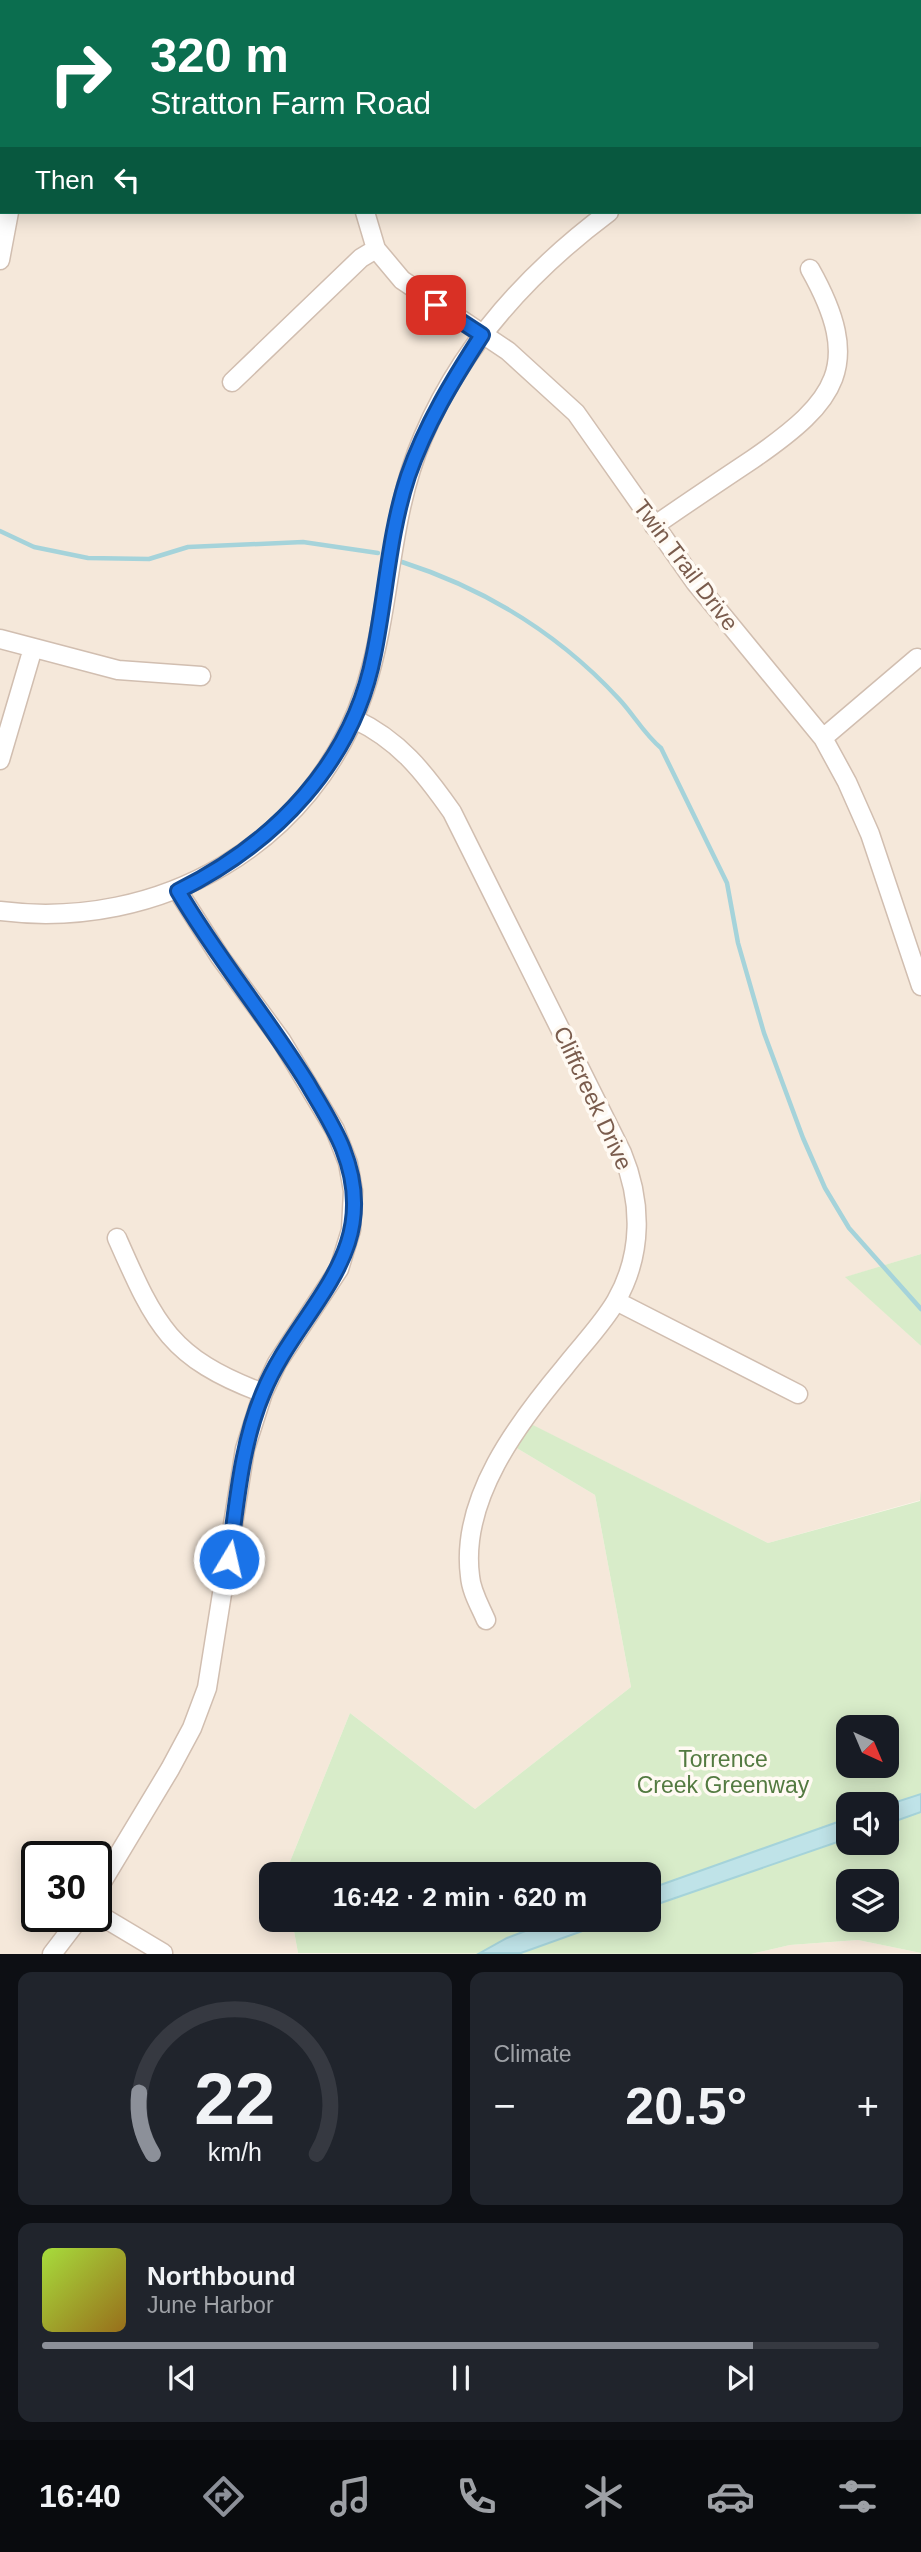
<!DOCTYPE html>
<html lang="en">
<head>
<meta charset="utf-8">
<style>
	:root { --surface:#171b24; --page:#20242c; --text:#f1f3f6; --muted:#9ea1a6; --line:#363941; --accent:#8c9099 }
	body { margin:0; font-family:Arial,sans-serif; background:var(--page); color:var(--text); height:100vh; display:flex; flex-direction:column; font-size:26px; white-space:nowrap }
	* { box-sizing:border-box; margin:0 }
	p { font-size:23px; color:var(--muted) }
	.icon { flex:none; width:38px; height:38px; fill:none; stroke:currentColor; stroke-width:2; stroke-linecap:round; stroke-linejoin:round }
	.map { position:relative; height:1954px; overflow:hidden }
	.side { display:flex; flex-direction:column; gap:18px; padding:18px; background:#0d0f14; flex:1 }
	.side>* { flex:none }
	.guide { position:absolute; left:0px; top:0px; width:922px; height:214px; box-shadow:0 4px 18px #0003; background:#0b6e4f; color:#fff; overflow:hidden }
	.needle { width:46px; rotate:136deg }
	.fabs { position:absolute; left:836px; top:1715px; display:grid; gap:14px }
	.fabs a { display:grid; place-items:center; width:63px; height:63px; border-radius:14px; background:var(--surface); box-shadow:0 4px 18px #0003; font-size:35px }
	.speed { position:absolute; left:21px; top:1841px; display:flex; gap:14px; font-size:35px; font-weight:700; text-align:center }
	.speed>* { display:grid; place-content:center; width:91px; height:91px; border-radius:50%; background:var(--surface); box-shadow:0 4px 18px #0003; line-height:1 }
	.speed .limit { border:4px solid #111; border-radius:10px; background:#fff; color:#111 }
	.pin { position:absolute; display:grid; place-items:center; width:60px; height:60px; color:#fff; margin:-30px; border-radius:14px; box-shadow:0 4px 10px #0006 }
	.me { position:absolute; width:77px; margin:-38px; rotate:9deg; stroke-linejoin:round; filter:drop-shadow(0 0 5px #0008) }
	.turn { display:flex; align-items:center; gap:24px; height:147px; padding:0 35px; font-size:32px }
	.turn .icon { width:91px; height:91px; stroke-width:2.5 }
	.turn b { display:block; font-size:49px; line-height:60px }
	.then { display:flex; align-items:center; height:66px; padding:0 35px; background:#0003; gap:14px; font-size:26px }
	.big { font-size:52px; font-weight:700; line-height:1.1 }
	.side .tile { flex:1; display:flex; flex-direction:column; justify-content:center; gap:10px; min-width:0; padding:0 24px; border-radius:14px; background:var(--page) }
	.side .dial { align-items:center; gap:0 }
	.dial svg { height:182px; overflow:visible; fill:none; stroke:var(--line); stroke-width:7; stroke-linecap:round; text-anchor:middle }
	.dial text { fill:var(--text); stroke:none }
	.song { display:flex; align-items:center; gap:21px }
	.cover { width:84px; height:84px; border-radius:10px; background:linear-gradient(135deg,hsl(80 70% 55%),hsl(40 70% 35%)) }
	.played { height:7px; border-radius:4px; background:linear-gradient(90deg,var(--accent) 85%,var(--line) 85%) }
	.keys { display:flex; justify-content:space-around; direction:ltr }
	.heat { display:flex; justify-content:space-between; align-items:center; font-size:38px; direction:ltr }
	.side .tiles { flex:1; display:grid; gap:18px; grid-template-columns:1fr 1fr }
	.tile:last-child { grid-column:span 2 }
	.trip { position:absolute; left:259px; top:1862px; width:402px; height:70px; border-radius:14px; background:var(--surface); box-shadow:0 4px 18px #0003; font-weight:700; line-height:70px; text-align:center }
	.menu { display:flex; height:112px; justify-content:space-around; align-items:center; background:#090b0e; color:var(--muted) }
	.menu .icon { width:49px; height:49px }
	.menu .on { color:var(--accent) }
	.menu b { font-size:32px; color:var(--text) }
	.map>svg:first-child { display:block }
	.residential { fill:#f5e8da; fill-rule:evenodd }
	.green { fill:#d8ecc9; fill-rule:evenodd }
	.water { fill:#bfe3e8; stroke:#a5d3da; stroke-width:2 }
	.lines { fill:none; stroke-linecap:round; stroke-linejoin:round }
	.stream { stroke:#a5d3da; stroke-width:4.5 }
	.street-casing { stroke:#d1beb0; stroke-width:21 }
	.street { stroke:#fff; stroke-width:18 }
	.route-casing { stroke:#114b97; stroke-width:18 }
	.route { stroke:#1a73e8; stroke-width:12 }
	.labels { text-anchor:middle; stroke-width:7; stroke-linejoin:round; paint-order:stroke }
	.street-label { font-size:23px; fill:#7a5c4d; stroke:#fffaf3 }
	.park-label { font-size:23px; fill:#537a41; stroke:#fffaf3 }
</style>
</head>
<body>
<div class="map">
<svg width="921" height="1954" viewBox="0 0 921 1954">
	<rect width="100%" height="100%" fill="#fdf6ec"/>
	<path class="residential" d="M0,0H921V1254L846,1277L921,1346V1500L768,1543L530,1424L515,1447L595,1495L631,1687L475,1809L350,1713L285,1874H271V1920H292L298,1953L0,1954ZM2,2H920V212H2ZM37,1857H96V1916H37Z
		M858,1940L921,1953L751,1954L790,1945Z"/>
	<path class="green" d="M921,1254V1346L845,1277Z
		M531,1424L768,1543L920,1501L921,1490V1953L858,1940L790,1945L751,1954L298,1953L292,1920H649V1874H285L350,1713L475,1809L631,1687L595,1495L515,1447ZM849,1727H887V1766H849ZM849,1804H887V1843H849ZM849,1881H887V1920H849Z"/>
	<path class="water" d="M921,1794V1812L887,1824V1805Z
		M849,1818V1838L649,1907V1889Z
		M554,1920H613L521,1953H480L507,1938Z"/>
	<g class="lines">
		<path class="stream" d="M824,0V2
			M920,123L921,124
			M0,531L34,547L88,558L149,559L188,547L303,542L378,553
			M402,562C486,589 559,634 619,699C634,715 644,734 661,748L727,883L738,943L764,1033L803,1138L825,1188L849,1228L921,1309"/>
		<g class="street-casing">
			<path id="street" d="M271,0L274,2
				M548,0V2
				M920,33H921
				M0,76L2,89
				M365,212L376,249L402,280L508,351L576,413L695,582L823,738L847,782L870,834L921,986
				M0,260L9,212
				M232,382L361,258L376,249
				M654,526C687,503 720,481 753,459C837,401 864,365 810,269
				M0,639L118,670L201,676
				M354,719C399,740 424,772 452,812L622,1153C642,1201 643,1254 616,1301C602,1325 581,1346 564,1368C518,1423 460,1499 470,1576C471,1591 480,1606 486,1620
				M823,738L917,658
				M0,760L33,648
				M0,911C159,931 314,845 365,689C392,606 388,518 423,437C462,345 530,271 609,212
				M117,1238C155,1324 169,1358 263,1393
				M616,1301L798,1394
				M96,1892L170,1769L192,1728L207,1688L245,1449L263,1393L277,1363L339,1269L351,1230L353,1191L348,1163L335,1130L281,1040L220,957L178,891
				M96,1913L163,1953
				M52,1954L81,1916"/>
		</g>
		<use href="#street" class="street"/>
	</g>
	<g class="lines">
		<g class="route-casing">
			<path id="route" d="M229,1559C237,1503 241,1445 263,1393C298,1307 385,1255 343,1149C334,1126 320,1105 308,1084C267,1017 217,958 178,891C275,843 353,763 374,654C386,595 389,533 408,476C426,424 453,380 482,335L436,305"/>
		</g>
		<use href="#route" class="route"/>
	</g>
	<g class="labels">
		<g class="street-label">
			<text transform="translate(686 565) rotate(53)" y="8">Twin Trail Drive</text>
			<text transform="translate(593 1098) rotate(65)" y="8">Cliffcreek Drive</text>
		</g>
		<g class="park-label">
			<text x="723" y="1767">Torrence<tspan x="723" dy="26">Creek Greenway</tspan></text>
		</g>
	</g>
</svg>
<div class="fabs">
<a><svg class="needle" viewBox="-14 -14 28 28"><path d="M0-13l5 13h-10z" fill="#e53935"/><path d="M0 13l5-13h-10z" fill="#9ea1a6"/></svg></a>
<a><svg class="icon" aria-label="sound" viewBox="0 0 24 24"><path d="M4 9h4l5-4v14l-5-4H4zM17 9q2 3 0 6"/></svg></a>
<a><svg class="icon" aria-label="layers" viewBox="0 0 24 24"><path d="M12 4l9 5-9 5-9-5zM3 14l9 5 9-5"/></svg></a>
</div>
<div class="speed"><div class="limit">30</div></div>
<div class="pin" style="left:436px;top:305px;background:#d93025"><svg class="icon" aria-label="arrive" viewBox="0 0 24 24"><path d="M6 21V4h12l-3 4 3 4H6"/></svg></div>
<svg class="me" style="left:229px;top:1559px" viewBox="-20 -20 40 40"><circle r="17" fill="#1a73e8" stroke="#fff" stroke-width="3"/><path d="M0-11L8 9 0 5-8 9z" fill="#fff"/></svg>
<div class="trip">16:42 · 2 min · 620 m</div>
<div class="guide">
<div class="turn"><svg class="icon" aria-label="right" viewBox="0 0 24 24"><path d="M7 20v-9h11M14 6l5 5-5 5"/></svg><div><b>320 m</b>Stratton Farm Road</div></div>
<div class="then">Then<svg class="icon" aria-label="left" viewBox="0 0 24 24"><path d="M17 20v-9H6M10 6l-5 5 5 5"/></svg></div>
</div>
</div>
<section class="side">
<div class="tiles">
<div class="tile dial"><svg viewBox="0 0 100 80">
<path d="M14 69A42 42 0 1 1 86 69"/>
<path d="M14 69A42 42 0 0 1 8 42" stroke="#8c9099"/>
<text x="50" y="56" font-size="32" font-weight="700">22</text>
<text x="50" y="72" font-size="11">km/h</text>
</svg></div>
<div class="tile"><p>Climate</p>
<div class="heat"><a>−</a><b class="big">20.5°</b><a>+</a></div>
</div>
<div class="tile">
<div class="song"><i class="cover"></i><div><b>Northbound</b><p>June Harbor</p></div></div>
<div class="played"></div>
<div class="keys"><svg class="icon" aria-label="previous" viewBox="0 0 24 24"><path d="M18 5L8 12l10 7zM5 5v14"/></svg><svg class="icon" aria-label="pause" viewBox="0 0 24 24"><path d="M8 5v14M16 5v14"/></svg><svg class="icon" aria-label="next" viewBox="0 0 24 24"><path d="M6 5l10 7-10 7zM19 5v14"/></svg></div>
</div>
</div>
</section>
<nav class="menu">
<b>16:40</b>
<svg class="icon on" aria-label="directions" viewBox="0 0 24 24"><path d="M12 3l9 9-9 9-9-9zM9 14v-3h6M13 9l2 2-2 2"/></svg>
<svg class="icon" aria-label="music" viewBox="0 0 24 24"><path d="M9 18V5l10-2v13"/><circle cx="6" cy="18" r="3"/><circle cx="16" cy="16" r="3"/></svg>
<svg class="icon" aria-label="phone" viewBox="0 0 24 24"><path d="M5 4h4l2 5-3 2q2 4 5 5l2-3 5 2v4C11 20 4 13 5 4z"/></svg>
<svg class="icon" aria-label="climate" viewBox="0 0 24 24"><path d="M12 3v18M4 7l16 10M4 17L20 7"/></svg>
<svg class="icon" aria-label="car" viewBox="0 0 24 24"><path d="M5 17H2v-5l4-1 3-4h7l3 4 3 1v5h-3M9 17h6M6 11h13"/><circle cx="7" cy="17" r="2"/><circle cx="17" cy="17" r="2"/></svg>
<svg class="icon" aria-label="filters" viewBox="0 0 24 24"><path d="M4 7h16M4 17h16"/><circle cx="9" cy="7" r="2"/><circle cx="15" cy="17" r="2"/></svg>
</nav>
</body>
</html>
